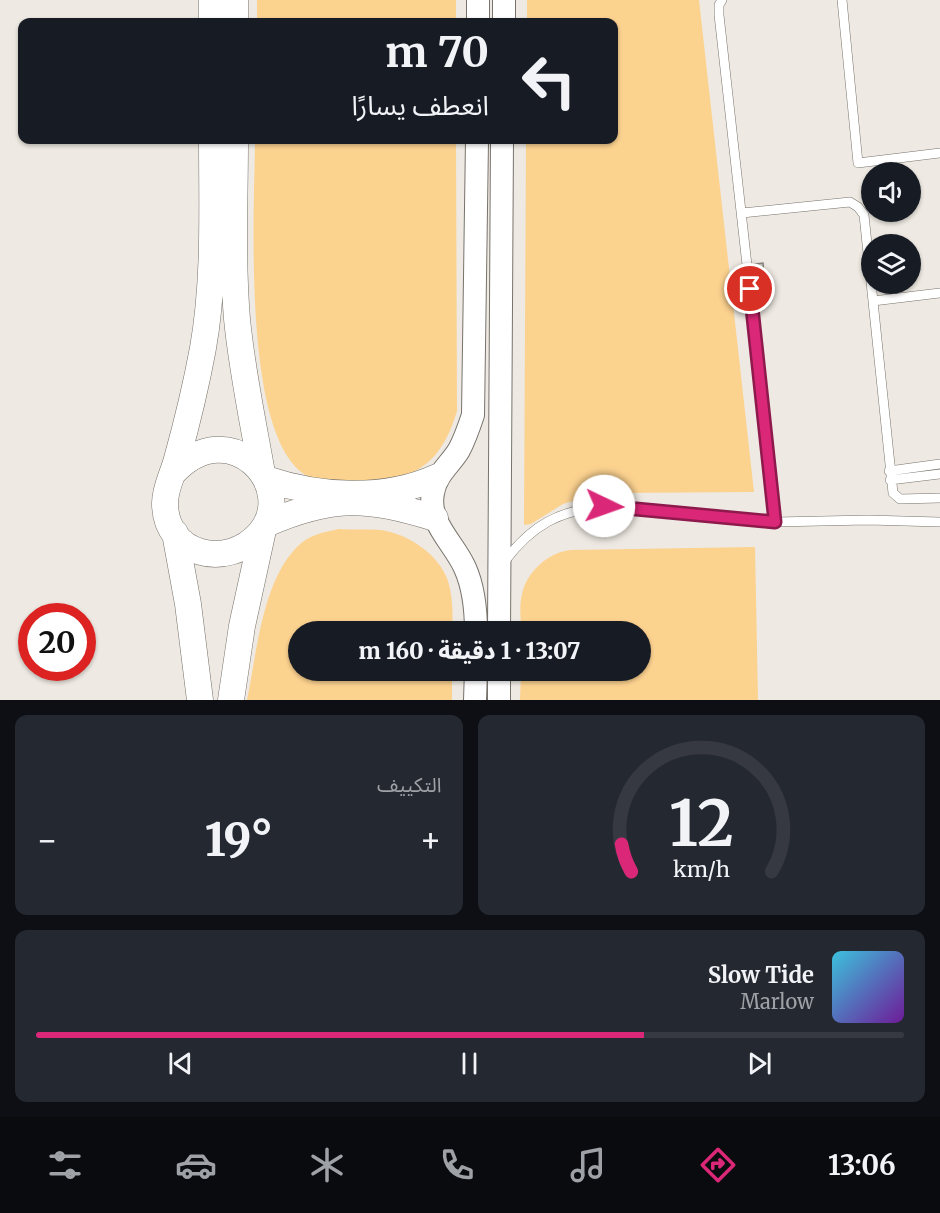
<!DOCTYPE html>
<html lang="ar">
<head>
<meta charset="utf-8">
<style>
	:root { --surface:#171b24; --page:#242831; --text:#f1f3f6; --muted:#9ea1a6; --line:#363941; --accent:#db2777 }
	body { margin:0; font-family:Merriweather,"Noto Sans Arabic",serif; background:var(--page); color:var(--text); direction:rtl; height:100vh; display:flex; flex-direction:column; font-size:22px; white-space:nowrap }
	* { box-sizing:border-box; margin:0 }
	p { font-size:20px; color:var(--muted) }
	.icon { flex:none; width:33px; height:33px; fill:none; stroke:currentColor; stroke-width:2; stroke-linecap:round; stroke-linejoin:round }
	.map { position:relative; height:700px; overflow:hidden; direction:ltr }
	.panel { display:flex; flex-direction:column; gap:15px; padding:15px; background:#0d0f14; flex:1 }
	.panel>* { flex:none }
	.guide { position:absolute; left:18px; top:18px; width:600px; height:126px; border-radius:12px; box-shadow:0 2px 4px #0004; direction:rtl; background:#171b24; color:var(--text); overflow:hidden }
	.fabs { position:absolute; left:861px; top:162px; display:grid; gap:12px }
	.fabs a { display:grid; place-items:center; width:60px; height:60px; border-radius:50%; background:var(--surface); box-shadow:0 2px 4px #0004; font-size:30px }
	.speed { position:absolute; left:18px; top:603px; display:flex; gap:12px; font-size:30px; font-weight:700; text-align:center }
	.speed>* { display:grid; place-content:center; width:78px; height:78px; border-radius:50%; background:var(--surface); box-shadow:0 2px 4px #0004; line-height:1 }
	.speed .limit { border:9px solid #d22; background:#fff; color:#111 }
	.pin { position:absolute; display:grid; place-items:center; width:51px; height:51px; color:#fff; margin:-26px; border:3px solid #fff; border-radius:50%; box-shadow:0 2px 6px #0007 }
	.me { position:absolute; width:66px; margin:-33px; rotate:93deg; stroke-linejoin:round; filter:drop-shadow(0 0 4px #0008) }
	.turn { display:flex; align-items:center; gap:21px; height:126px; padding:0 30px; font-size:27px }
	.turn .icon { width:78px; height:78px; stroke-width:2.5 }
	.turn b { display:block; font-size:42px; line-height:51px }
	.big { font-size:45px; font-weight:800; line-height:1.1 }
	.panel .widget { flex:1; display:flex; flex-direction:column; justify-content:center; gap:9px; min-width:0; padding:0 21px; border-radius:12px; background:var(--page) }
	.panel .dial { align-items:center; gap:0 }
	.dial svg { height:156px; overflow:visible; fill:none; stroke:var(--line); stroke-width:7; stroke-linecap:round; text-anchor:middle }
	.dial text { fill:var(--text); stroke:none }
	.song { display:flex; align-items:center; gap:18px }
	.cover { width:72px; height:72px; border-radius:9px; background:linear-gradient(135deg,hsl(190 70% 55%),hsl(280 70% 35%)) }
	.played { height:6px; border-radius:3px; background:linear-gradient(90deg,var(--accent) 70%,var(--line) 70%) }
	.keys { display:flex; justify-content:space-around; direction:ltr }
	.heat { display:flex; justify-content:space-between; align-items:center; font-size:33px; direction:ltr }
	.panel .tiles { flex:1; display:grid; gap:15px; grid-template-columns:1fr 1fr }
	.widget:last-child { grid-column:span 2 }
	.trip { position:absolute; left:288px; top:621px; width:363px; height:60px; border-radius:30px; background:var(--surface); box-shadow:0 2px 4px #0004; font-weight:800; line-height:60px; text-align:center; direction:rtl }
	.tab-bar { display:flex; height:96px; justify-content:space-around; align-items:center; background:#090b0e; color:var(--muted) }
	.tab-bar .icon { width:42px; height:42px }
	.tab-bar .current { color:var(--accent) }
	.tab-bar b { font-size:27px; color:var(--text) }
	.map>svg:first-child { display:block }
	.green { fill:#fcd28f }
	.building { fill:#d0cbc4; stroke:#8a857f; stroke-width:1.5 }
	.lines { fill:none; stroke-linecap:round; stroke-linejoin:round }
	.service-casing { stroke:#77736c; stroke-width:10 }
	.tertiary-casing { stroke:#77736c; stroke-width:24 }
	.secondary-casing { stroke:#77736c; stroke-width:27 }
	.service { stroke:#fff; stroke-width:9 }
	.tertiary { stroke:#fff; stroke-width:22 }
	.secondary { stroke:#fff; stroke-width:26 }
	.route-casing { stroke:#8e194d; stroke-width:15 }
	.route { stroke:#db2777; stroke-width:10 }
</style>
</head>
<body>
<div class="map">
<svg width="940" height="700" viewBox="0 0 940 700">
	<rect width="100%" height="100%" fill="#eee9e2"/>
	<path class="green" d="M257,0H456V22H257Z
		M527,0H699L754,492L615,493L586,497L563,504L531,524L524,525L526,140H614V22H527Z
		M255,140H456L457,411C445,451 426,476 382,480C361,481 335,486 314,479C239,454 255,205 255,140Z
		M339,529C353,530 367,529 381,530C408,534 439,554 448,581C453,597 453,615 452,631L298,632V670L452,671V700H247C257,653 262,582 297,547C308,535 324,532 339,529Z
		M755,547L758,700H520L521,671L640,670V632L521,631C521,620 519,605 522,594C527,571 549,552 571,550Z"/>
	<path class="building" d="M763,263L765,288L742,290L740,266Z"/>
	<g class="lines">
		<g class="service-casing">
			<path id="service" d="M722,0L719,5V15L747,265
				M842,0L858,163L940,153
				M742,213L850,202L858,207L864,215L893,493L900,499L940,498
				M750,289L775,522
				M873,301L940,293
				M889,471L940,464
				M890,480L940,474
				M504,562C532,525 558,511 604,506L775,522L868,520L940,522"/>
		</g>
		<g class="tertiary-casing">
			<path id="tertiary" d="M478,22V0
				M504,22V0
				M476,632C476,610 474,588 465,568C454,543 427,522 433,493C436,474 450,465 459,450C465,439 469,427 473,415L477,140
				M499,632L502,140
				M475,700L476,670
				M499,700V670"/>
		</g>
		<g class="secondary-casing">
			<path id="secondary" d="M212,22V0
				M235,22V0
				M235,140C235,199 232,259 237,319C242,371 253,422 262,473
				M173,473C230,411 299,487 260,533C227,571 165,555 165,503C165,488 173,474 177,459C187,423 196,386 203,348C215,280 212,209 212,140
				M266,479C320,497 384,501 437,477
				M266,524C333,495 366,497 435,518
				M175,533L188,604L200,700
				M231,700L242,626L263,530"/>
		</g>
		<use href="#service" class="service"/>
		<use href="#tertiary" class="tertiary"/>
		<use href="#secondary" class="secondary"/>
	</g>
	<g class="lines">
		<g class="route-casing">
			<path id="route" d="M604,506L775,522L750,289"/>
		</g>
		<use href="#route" class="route"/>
	</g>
</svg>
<div class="fabs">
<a><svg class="icon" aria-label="sound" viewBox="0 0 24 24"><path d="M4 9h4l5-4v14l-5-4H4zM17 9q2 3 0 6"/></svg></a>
<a><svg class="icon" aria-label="layers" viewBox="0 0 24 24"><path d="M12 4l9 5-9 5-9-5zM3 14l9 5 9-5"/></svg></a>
</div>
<div class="speed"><div class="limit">20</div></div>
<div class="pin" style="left:750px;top:289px;background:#d93025"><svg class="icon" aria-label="arrive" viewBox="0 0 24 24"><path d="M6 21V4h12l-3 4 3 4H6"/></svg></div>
<svg class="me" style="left:604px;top:506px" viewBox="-20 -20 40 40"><circle r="19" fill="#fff"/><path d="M0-13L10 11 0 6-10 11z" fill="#db2777"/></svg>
<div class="trip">13:07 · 1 دقيقة · 160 m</div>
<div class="guide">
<div class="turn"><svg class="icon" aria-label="left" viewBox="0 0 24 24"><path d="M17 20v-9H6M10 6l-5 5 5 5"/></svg><div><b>70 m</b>انعطف يسارًا</div></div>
</div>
</div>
<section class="panel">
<div class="tiles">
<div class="widget dial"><svg viewBox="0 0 100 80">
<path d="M14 69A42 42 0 1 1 86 69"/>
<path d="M14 69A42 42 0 0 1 9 55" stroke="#db2777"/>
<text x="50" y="56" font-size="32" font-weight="700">12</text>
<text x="50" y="72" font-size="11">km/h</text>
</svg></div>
<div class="widget"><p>التكييف</p>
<div class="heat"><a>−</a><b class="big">19°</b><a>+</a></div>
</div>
<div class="widget">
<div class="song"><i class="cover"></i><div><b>Slow Tide</b><p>Marlow</p></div></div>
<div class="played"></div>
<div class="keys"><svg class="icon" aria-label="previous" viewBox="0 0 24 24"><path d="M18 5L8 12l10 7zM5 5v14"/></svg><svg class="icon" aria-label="pause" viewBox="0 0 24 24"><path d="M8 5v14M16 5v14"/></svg><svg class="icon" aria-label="next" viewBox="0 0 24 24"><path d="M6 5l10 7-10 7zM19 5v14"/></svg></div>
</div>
</div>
</section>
<nav class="tab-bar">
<b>13:06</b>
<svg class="icon current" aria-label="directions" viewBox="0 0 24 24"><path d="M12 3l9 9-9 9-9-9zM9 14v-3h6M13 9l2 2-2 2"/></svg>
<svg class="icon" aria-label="music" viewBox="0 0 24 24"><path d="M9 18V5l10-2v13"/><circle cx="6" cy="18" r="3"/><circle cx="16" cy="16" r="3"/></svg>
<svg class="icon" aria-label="phone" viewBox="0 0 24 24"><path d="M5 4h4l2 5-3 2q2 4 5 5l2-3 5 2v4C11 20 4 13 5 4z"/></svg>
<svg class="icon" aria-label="climate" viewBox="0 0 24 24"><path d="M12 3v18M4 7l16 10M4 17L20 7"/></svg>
<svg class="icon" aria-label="car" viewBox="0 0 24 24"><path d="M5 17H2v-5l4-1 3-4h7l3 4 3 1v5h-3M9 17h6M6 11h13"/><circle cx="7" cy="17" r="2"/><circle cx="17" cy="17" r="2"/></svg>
<svg class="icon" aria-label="filters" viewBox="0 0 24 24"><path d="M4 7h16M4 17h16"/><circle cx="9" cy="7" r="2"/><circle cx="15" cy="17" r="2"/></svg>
</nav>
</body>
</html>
